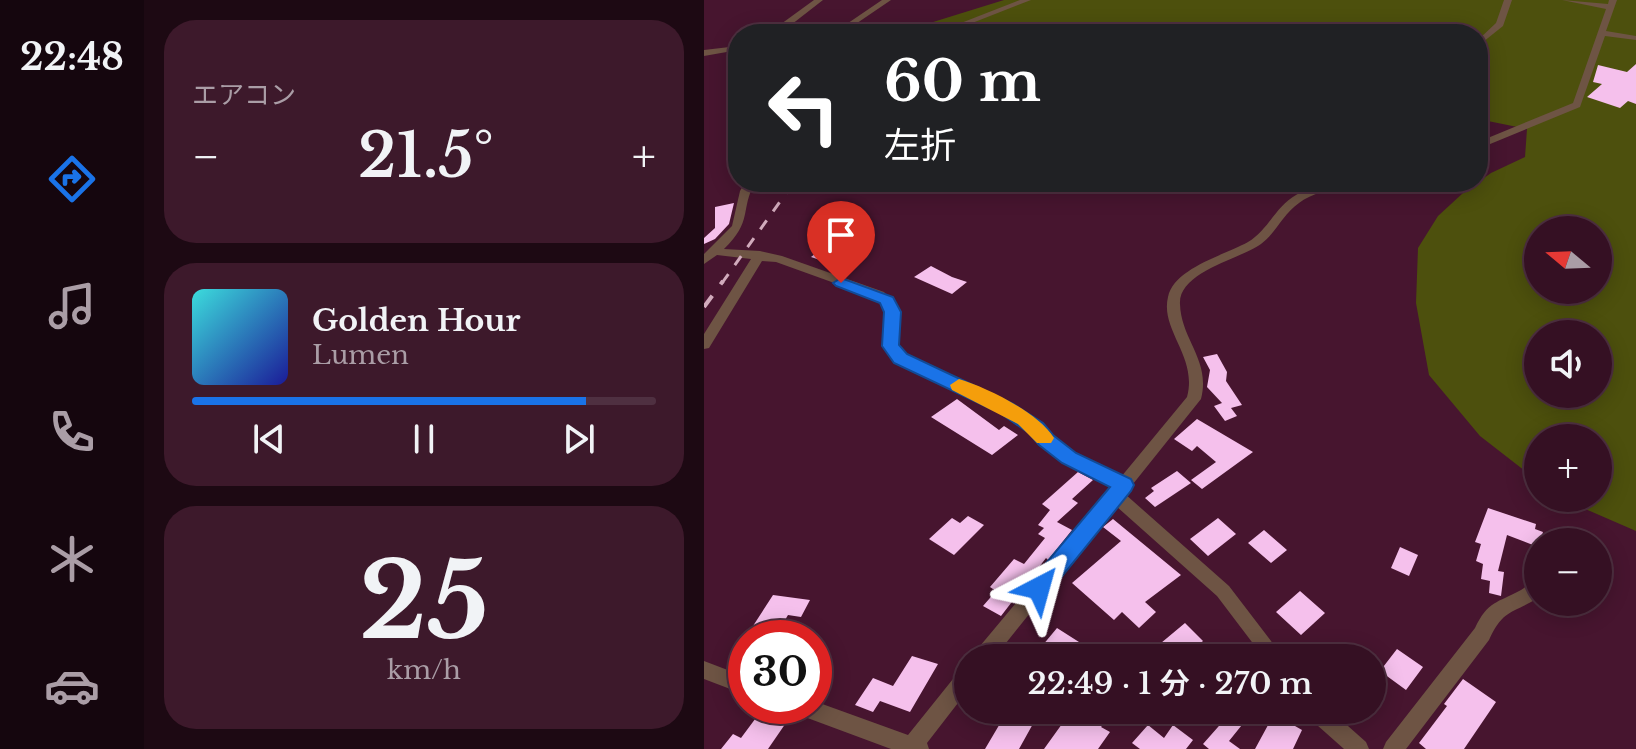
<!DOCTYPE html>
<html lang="ja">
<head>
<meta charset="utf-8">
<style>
	:root { --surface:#351023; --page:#3d192b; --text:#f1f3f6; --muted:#aa9da6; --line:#4f3041; --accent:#1a73e8 }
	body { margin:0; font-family:"Libre Baskerville","Noto Sans JP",serif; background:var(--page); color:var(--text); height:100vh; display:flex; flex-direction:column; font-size:30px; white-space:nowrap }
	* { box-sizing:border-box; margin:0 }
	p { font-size:26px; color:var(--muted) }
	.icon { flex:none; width:44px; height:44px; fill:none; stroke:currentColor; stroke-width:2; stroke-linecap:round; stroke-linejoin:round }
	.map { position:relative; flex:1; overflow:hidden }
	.side { display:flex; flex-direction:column; gap:20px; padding:20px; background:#1d0913; width:560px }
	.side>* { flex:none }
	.top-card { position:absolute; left:24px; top:24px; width:760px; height:168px; border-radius:32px; box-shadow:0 4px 20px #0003,0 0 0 2px var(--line); background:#202124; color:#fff; overflow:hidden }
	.needle { width:52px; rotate:289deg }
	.buttons { position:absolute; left:820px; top:216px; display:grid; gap:16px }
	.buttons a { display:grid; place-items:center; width:88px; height:88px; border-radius:50%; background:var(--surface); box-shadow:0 4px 20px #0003,0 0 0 2px var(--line); font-size:40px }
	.speed { position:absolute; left:24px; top:620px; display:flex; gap:16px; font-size:40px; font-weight:700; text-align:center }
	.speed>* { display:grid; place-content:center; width:104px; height:104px; border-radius:50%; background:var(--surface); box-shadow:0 4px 20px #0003,0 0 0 2px var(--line); line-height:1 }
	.speed .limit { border:12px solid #d22; background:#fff; color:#111 }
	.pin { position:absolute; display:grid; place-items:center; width:68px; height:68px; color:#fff; margin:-82px -34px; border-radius:50% 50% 50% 0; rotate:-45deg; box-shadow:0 0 8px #0007 }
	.pin .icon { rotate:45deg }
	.me { position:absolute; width:88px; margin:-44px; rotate:39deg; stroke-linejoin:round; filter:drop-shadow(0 0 6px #0008) }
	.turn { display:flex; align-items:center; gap:28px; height:168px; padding:0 24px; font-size:36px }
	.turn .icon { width:104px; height:104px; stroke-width:2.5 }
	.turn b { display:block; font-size:56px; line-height:68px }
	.big { font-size:60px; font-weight:600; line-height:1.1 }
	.side .tile { flex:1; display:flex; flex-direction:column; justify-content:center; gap:12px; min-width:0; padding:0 28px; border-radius:32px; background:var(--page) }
	.side .dial { align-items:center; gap:0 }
	.dial b { font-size:104px; line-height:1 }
	.song { display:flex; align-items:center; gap:24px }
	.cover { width:96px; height:96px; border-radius:12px; background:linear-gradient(135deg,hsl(180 70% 55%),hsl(240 70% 35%)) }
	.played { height:8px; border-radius:4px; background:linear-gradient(90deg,var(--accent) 85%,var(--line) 85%) }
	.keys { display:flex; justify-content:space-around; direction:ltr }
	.heat { display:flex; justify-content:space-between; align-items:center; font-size:44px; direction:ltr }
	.trip { position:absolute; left:250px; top:644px; width:432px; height:80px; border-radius:40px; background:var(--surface); box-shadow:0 4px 20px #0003,0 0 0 2px var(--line); font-weight:600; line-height:80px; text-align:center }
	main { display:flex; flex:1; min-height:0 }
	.tabs { display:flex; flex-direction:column; width:144px; justify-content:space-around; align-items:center; background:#15060e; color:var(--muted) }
	.tabs .icon { width:56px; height:56px }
	.tabs .current { color:var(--accent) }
	.tabs b { font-size:36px; color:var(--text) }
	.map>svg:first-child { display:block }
	.green { fill:#4d500d; fill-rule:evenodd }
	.building { fill:#f5c0ec }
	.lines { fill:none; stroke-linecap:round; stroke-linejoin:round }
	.minor { fill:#6e5444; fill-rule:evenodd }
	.rail-far1 { stroke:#d1abbc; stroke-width:3; stroke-dasharray:11 11; stroke-linecap:butt }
	.rail { stroke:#d1abbc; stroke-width:4; stroke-dasharray:14 14; stroke-linecap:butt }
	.route { fill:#1a73e8; stroke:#114b97; stroke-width:2 }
	.slow { fill:#f59e0b }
</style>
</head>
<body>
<main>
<nav class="tabs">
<b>22:48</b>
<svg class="icon current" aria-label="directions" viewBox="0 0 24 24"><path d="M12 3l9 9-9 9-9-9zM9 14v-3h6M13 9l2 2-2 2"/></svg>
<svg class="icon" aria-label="music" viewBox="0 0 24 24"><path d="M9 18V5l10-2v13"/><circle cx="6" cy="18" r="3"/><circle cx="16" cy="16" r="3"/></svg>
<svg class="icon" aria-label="phone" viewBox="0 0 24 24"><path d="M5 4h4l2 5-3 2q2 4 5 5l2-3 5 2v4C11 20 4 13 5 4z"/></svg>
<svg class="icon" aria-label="climate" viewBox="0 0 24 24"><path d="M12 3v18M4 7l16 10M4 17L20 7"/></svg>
<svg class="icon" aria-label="car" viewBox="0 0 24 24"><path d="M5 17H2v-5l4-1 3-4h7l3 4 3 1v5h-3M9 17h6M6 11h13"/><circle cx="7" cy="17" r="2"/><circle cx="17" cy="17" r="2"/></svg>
</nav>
<section class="side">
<div class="tile"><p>エアコン</p>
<div class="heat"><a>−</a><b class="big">21.5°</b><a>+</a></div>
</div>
<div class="tile">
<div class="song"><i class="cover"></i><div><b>Golden Hour</b><p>Lumen</p></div></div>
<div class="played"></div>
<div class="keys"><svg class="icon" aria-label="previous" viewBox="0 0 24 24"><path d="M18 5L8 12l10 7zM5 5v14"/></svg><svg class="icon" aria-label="pause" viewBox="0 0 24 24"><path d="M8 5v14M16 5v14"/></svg><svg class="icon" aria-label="next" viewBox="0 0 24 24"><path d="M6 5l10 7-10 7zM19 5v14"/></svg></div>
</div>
<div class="tile dial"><b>25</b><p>km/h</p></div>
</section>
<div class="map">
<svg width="932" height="749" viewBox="0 0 932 749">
	<rect width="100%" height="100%" fill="#47152f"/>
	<path class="green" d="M300,0H932V531L856,498H894V438H834V481L776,436L725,375L712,303L714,248L734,216L759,193L787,173L821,157L823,129L774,119V34H202L213,27ZM834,230H894V290H834ZM834,334H894V394H834Z"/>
	<path class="building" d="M932,64V104L924,101L916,108L883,97L898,84L889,82L894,65L923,72Z
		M30,203L25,224L11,239L0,244V238L11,228V207Z
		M131,238L147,243L122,262L107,257Z
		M227,266L248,277L263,282L248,294L210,277Z
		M513,354L523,372L522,381L538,405L527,408L533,416L521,421L510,406L518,403L503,387L506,370L499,357Z
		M253,399L295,430L300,426L314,435L288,455L227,417Z
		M493,419L549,452L498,489L487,480L512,462L493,446L488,451L470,439Z
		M473,471L487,483L451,507L441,498L450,491L447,488Z
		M374,472L389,480L368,499L374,503L353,522L368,530L344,560L342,558L297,616L279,606L292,591L286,587L310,559L320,564L341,538L334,534L340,528L334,525L346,510L338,504Z
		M784,508L832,524L831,529L839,532L834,547L803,535L794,571L800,572L797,596L785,593L786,581L777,579L779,564L772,561L777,544L771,542Z
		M264,516L280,525L250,555L225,539L248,518L256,523Z
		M514,518L532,534L504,556L486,539Z
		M409,519L477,575L441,602L452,612L435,628L418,612L410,620L368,583L417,541L399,527Z
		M560,530L583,550L567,563L544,543Z
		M696,547L714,555L705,576L687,568Z
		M596,591L621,613L597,635L572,612Z
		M69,595L106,600L97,617L84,615L81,620H74L64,638H42V666L25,663Z
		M481,623L499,641L479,658H460L451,648Z
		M353,628L375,642L362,658H328Z
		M693,649L719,667L702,690L676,671Z
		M208,656L234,664L206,712L176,701L169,712L151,705L169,678L189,686Z
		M759,679L792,702L760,749H722L715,743L743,706L740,704Z
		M60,707L86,717L64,749H17L29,734L37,738Z
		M304,710H319L315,715L330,722L315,749H281Z
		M368,710H412L397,727L406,732L394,749H340Z
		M529,710H550L525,741L536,749H505L499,744Z
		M570,714L598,730L589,749H551Z
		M444,725L460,738L469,725L489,740L482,749H436L428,743Z"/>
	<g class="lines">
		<path class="minor" d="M110,0H119L83,28H77V24Z
			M178,0H187L137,34H128Z
			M316,0H327L258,27L219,28L201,34H189L218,24L257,23Z
			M800,0H808L799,26L774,46V40L792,23Z
			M858,0L904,4L905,0H913L902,31L932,36V40L901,36L876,107L774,149V142L869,103L902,9Z
			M34,46V50L0,56V50Z
			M41,182H51C36,210 49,221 20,249L56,251L78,256L180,292L193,308L194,339L197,352L308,405L337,424L347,436L370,454L417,477L483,397C494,357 456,330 464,297C470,268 521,255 544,242C564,230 572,206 592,195C607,186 622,182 639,182C626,191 608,193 595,203C579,214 572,233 557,244C536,259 474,272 476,304C477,340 507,360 497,399L421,494L525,586L580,658H560L513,596L412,506L290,658H269L271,652L409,487L360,462L337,444L327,432L298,413L186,358C176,338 189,314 172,298L72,262L58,261L5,348L0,349V334L47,259L13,255L0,264V254L28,226L36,191Z
			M834,578V598C808,614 799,609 785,640L702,749H679L682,742L771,628C784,601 793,603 817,590C824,586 827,581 834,578Z
			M0,661L42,677V695L0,679Z
			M264,666V690L223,743L225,749H187L90,713L87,706H110V701L204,735L257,669Z
			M601,710H626L662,742L665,749H640L604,717Z"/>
		<path class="rail-far1" d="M18,283L90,182"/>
		<path class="rail" d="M0,307L19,281"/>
	</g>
	<path class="route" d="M137,278L189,297L197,312L195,345L203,354L309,404L339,423L349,435L372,453L427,479L430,485L427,491L343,595L335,598L327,595L323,588L327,581L406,487L358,463L335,445L325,433L296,413L190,363L178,346L180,312L176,303L132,286L129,283Z"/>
	<path class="slow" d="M255,379C282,387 335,413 350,438L347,443H333L314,424L248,390L246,385Z"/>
</svg>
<div class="buttons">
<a><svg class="needle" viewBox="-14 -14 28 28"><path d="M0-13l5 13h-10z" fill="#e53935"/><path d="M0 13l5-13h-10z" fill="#aa9da6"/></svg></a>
<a><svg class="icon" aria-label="sound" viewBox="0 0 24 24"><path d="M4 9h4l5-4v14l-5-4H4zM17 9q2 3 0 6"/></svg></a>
<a>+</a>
<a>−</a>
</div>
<div class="speed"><div class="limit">30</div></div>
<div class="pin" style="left:137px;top:283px;background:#d93025"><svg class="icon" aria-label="arrive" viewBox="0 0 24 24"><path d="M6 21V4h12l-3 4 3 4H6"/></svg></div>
<svg class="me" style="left:335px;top:588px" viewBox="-20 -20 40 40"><path d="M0-17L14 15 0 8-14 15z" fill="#1a73e8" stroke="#fff" stroke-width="4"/></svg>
<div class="trip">22:49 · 1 分 · 270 m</div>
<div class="top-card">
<div class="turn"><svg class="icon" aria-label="left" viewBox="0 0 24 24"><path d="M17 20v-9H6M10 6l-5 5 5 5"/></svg><div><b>60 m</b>左折</div></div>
</div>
</div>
</main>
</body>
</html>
